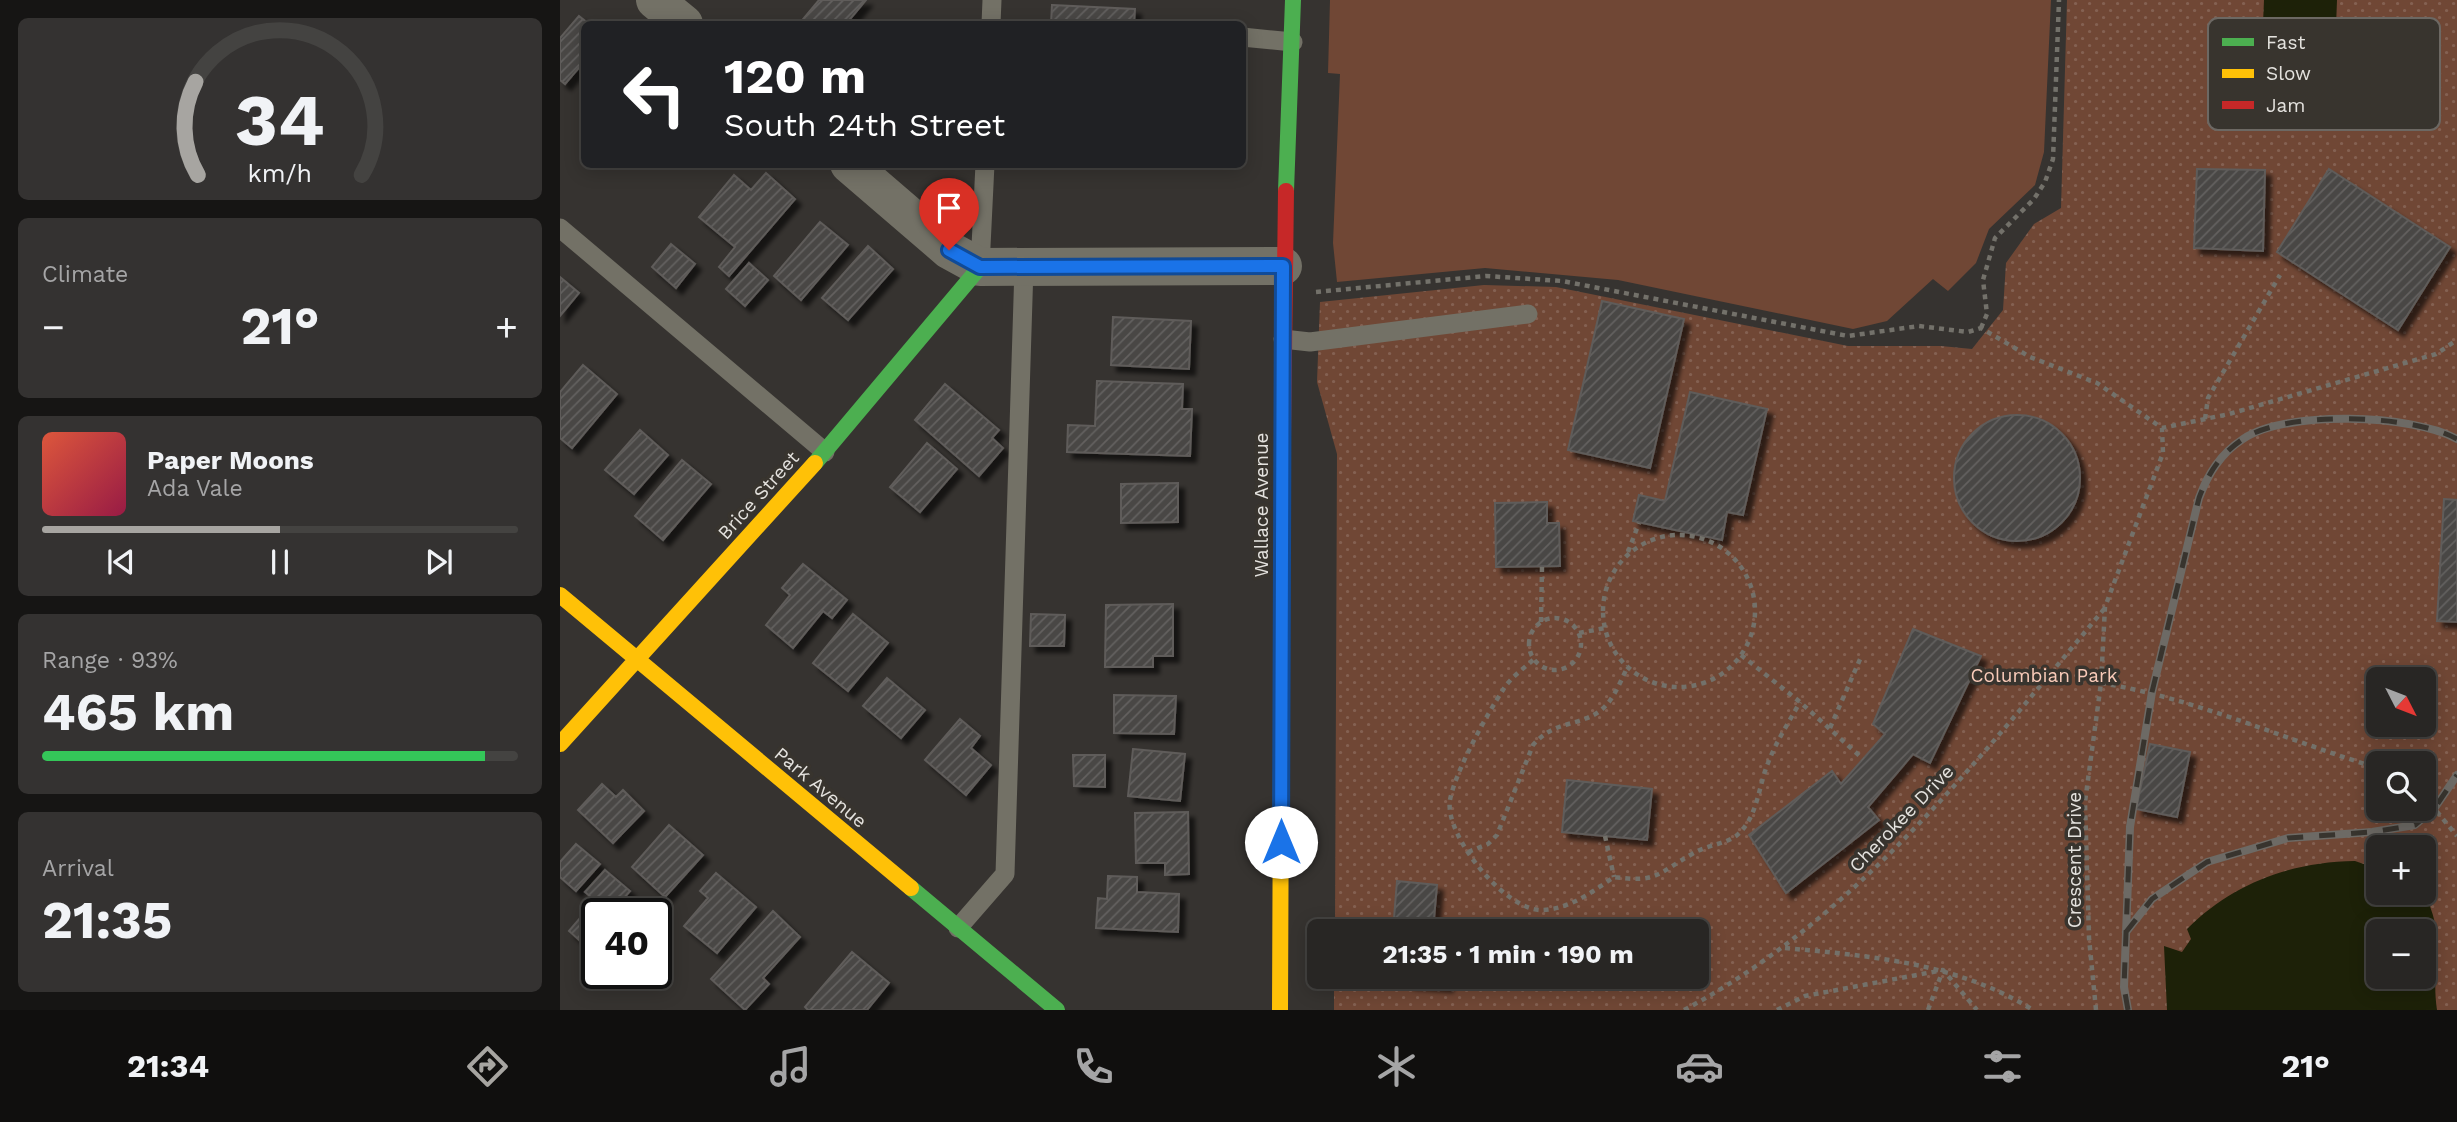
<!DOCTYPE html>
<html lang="en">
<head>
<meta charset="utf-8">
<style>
	:root { --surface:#282624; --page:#343231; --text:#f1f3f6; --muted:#a5a5a6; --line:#444341; --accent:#a7a5a1 }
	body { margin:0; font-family:"Work Sans",sans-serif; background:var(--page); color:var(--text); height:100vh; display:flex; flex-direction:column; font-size:26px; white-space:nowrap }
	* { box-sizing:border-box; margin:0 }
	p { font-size:23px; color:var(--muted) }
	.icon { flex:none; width:38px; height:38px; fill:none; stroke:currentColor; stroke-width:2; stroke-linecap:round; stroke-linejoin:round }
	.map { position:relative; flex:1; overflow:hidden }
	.drawer { display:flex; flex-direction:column; gap:18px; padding:18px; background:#161514; width:560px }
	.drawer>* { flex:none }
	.guide { position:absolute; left:21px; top:21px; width:665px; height:147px; border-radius:10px; box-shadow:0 4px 18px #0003,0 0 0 2px var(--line); background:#202124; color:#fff; overflow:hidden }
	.needle { width:46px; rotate:132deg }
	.fabs { position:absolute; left:1806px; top:667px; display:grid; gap:14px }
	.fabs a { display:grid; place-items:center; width:70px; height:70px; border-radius:10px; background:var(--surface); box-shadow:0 4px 18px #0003,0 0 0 2px var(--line); font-size:35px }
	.speed { position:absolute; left:21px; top:898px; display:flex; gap:14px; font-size:35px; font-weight:700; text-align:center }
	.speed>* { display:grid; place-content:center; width:91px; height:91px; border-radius:50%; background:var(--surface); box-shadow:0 4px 18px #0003,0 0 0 2px var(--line); line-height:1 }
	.speed .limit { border:4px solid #111; border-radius:10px; background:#fff; color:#111 }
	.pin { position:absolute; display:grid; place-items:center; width:60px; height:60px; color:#fff; margin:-72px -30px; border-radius:50% 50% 50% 0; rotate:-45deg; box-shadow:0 0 7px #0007 }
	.pin .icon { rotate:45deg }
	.me { position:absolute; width:77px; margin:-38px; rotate:0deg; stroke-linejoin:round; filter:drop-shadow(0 0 5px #0008) }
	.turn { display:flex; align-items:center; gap:24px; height:147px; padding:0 28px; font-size:32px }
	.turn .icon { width:91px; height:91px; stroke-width:2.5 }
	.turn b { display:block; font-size:49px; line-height:60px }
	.big { font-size:52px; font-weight:700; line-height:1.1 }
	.drawer .tile { flex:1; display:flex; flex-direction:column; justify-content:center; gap:10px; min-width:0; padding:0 24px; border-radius:10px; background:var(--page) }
	.drawer .dial { align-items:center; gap:0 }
	.dial svg { height:182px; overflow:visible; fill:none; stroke:var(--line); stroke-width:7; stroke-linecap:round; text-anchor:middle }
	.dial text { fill:var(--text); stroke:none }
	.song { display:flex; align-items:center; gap:21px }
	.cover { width:84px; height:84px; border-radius:10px; background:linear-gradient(135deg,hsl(10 70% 55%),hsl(340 70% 35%)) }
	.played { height:7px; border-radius:4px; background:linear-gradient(90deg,var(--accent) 50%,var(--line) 50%) }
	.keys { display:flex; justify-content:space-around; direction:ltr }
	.heat { display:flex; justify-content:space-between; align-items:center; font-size:38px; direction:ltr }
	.charge { height:10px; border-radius:5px; background:linear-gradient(90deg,#34c759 93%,var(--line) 0) }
	.trip { position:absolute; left:747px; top:919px; width:402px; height:70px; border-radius:10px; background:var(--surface); box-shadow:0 4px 18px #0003,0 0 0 2px var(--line); font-weight:700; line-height:70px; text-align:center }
	.tab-bar { display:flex; height:112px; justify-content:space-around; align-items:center; background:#100f0e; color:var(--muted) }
	.tab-bar .icon { width:49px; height:49px }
	.tab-bar .on { color:var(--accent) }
	.tab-bar b { font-size:32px; color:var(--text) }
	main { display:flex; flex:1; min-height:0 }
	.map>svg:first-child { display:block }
	.green { fill:#704735 }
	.park { fill:url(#park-dots); fill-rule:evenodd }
	.water { fill:#1d2108; fill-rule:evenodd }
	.building { fill:url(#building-hatch); stroke:#5f5c5a; stroke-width:2; filter:url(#shadow) }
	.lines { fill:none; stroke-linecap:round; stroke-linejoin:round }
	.path { stroke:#73716a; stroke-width:4.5; stroke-dasharray:5 5; stroke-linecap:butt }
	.lane { stroke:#737166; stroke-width:19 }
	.street { stroke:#737166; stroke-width:38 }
	.fast { stroke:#4caf50; stroke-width:16 }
	.slow { stroke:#ffc107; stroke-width:16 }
	.jam { stroke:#c62828; stroke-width:16 }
	.rail-casing { stroke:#6d6a65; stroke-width:8 }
	.rail { stroke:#38342e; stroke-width:5; stroke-dasharray:16; stroke-linecap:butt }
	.route-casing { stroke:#114b97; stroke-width:18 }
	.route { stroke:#1a73e8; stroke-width:12 }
	.labels { text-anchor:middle; stroke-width:7; stroke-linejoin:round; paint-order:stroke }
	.street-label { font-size:19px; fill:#e4e2de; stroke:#38342e }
	.park-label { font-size:19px; fill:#f9cbb9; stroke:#38342e }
	.key { fill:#38342e; stroke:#6c6863; stroke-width:2 }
	.key-label { font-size:19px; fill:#e4e2de }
</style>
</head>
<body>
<main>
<section class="drawer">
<div class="tile dial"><svg viewBox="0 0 100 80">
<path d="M14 69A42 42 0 1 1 86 69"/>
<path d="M14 69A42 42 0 0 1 13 28" stroke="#a7a5a1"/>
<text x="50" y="56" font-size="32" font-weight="700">34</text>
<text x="50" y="72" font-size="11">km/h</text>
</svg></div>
<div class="tile"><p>Climate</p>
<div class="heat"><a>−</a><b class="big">21°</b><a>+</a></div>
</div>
<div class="tile">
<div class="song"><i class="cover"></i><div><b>Paper Moons</b><p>Ada Vale</p></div></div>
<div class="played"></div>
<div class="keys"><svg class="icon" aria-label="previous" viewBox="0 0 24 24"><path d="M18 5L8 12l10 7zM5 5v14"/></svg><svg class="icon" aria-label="pause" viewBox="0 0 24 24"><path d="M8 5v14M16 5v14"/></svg><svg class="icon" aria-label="next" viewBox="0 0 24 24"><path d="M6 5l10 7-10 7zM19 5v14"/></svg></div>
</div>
<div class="tile"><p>Range · 93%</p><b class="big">465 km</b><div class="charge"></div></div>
<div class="tile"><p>Arrival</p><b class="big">21:35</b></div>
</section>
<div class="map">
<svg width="1897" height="1010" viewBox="0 0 1897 1010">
	<defs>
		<pattern id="park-dots" width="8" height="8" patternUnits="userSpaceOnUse" patternTransform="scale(1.75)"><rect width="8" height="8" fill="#704735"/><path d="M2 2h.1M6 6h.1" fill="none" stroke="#846152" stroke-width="1.8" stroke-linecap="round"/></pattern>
		<pattern id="building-hatch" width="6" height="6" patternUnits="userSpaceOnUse" patternTransform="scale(1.75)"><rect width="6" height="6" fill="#494745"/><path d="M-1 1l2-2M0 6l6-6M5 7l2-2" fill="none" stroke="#63615f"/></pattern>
		<filter id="shadow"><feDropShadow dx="6" dy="6" stdDeviation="2" flood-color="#0009"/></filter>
	</defs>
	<rect width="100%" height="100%" fill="#363330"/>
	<path class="green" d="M770,0H1491L1484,152L1475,185L1429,229L1416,263L1388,291L1373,279L1327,321L1293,329L1058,280L925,268L777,282L773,243L780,74L768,73Z"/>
	<path class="park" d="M1507,0H1897V1010H774V977L1138,976V931H775L777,454L757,382L760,302L924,285L996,287L1288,346H1381L1412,349L1443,310L1446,263L1474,224L1501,208ZM1818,679H1864V724H1818ZM1818,763H1864V808H1818ZM1818,847H1864V892H1818ZM1818,931H1864V976H1818Z"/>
	<path class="water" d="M1704,0H1777L1776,27L1703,24Z
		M1795,861L1818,869V892L1864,893C1888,940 1870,963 1877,1010H1607L1604,946L1622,952L1631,939L1627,929C1673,883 1731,862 1795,861ZM1818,931H1864V976H1818Z"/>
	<path class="building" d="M259,0H306L286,24H239Z
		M492,5L575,9L574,24H491Z
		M19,16L29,24H24V62L5,84L0,80V38Z
		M1637,169L1705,170L1703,251L1634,248Z
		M1769,169L1890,247L1838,330L1717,252Z
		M206,173L235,199L169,276L159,267L175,247L139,217L174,175L191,190Z
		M260,222L288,245L241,300L214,276Z
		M111,244L135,264L116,288L92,267Z
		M308,246L333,269L288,320L262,298Z
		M189,263L208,280L185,306L166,289Z
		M0,277L19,293L0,316Z
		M1042,301L1124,319L1090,468L1008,450Z
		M553,317L631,321L629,369L551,365Z
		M23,365L57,394L12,448L0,438V392Z
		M537,381L623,384L622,409H632L630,456L507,452L508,425L535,426Z
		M385,384L439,430L432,438L443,448L419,476L355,420Z
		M1130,392L1207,409L1183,515L1167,512L1162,540L1073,521L1079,495L1105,501Z
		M1394 478a63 63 0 1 1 126 0a63 63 0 1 1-126 0Z
		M80,430L108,455L74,494L45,470Z
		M367,443L397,469L360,512L330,487Z
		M122,460L151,484L103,540L75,516Z
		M618,483V522L561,523V484Z
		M1884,499L1897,500V622L1877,621Z
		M987,502V523H999L1000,566L936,567L935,503Z
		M243,564L287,600L272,618L263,611L233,648L206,625L230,595L222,588Z
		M613,604V656H593V667H545L546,605Z
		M293,614L328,643L288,691L253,663Z
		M471,614L505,615L504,646H470Z
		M1353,629L1421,656L1370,763L1353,754L1308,807L1319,820L1226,893L1189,835L1272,771L1281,784L1325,734L1313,724Z
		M327,678L365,710L341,738L303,706Z
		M554,695L616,696L614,734L554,733Z
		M400,719L420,736L411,748L431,765L406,795L365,760Z
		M1590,744L1630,752L1617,817L1576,809Z
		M573,749L625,754L620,801L568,796Z
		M513,755H545V787L514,786Z
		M1007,780L1092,789L1087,840L1002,832Z
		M42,784L56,797L63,790L84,811L53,843L18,810Z
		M628,812L629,874L605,875V863H576L575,813Z
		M109,825L143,855L105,897L72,867Z
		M16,844L40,864L16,891L0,877V862Z
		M45,870L70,891L50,914L25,892Z
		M156,873L196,907L157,953L124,926L148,898L140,891Z
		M548,876L577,877V892L619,894L618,932L536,928L538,898L547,899Z
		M837,881L877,885L873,930L882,931H833Z
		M213,911L240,937L203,978L209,984L185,1010L151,979Z
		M21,917L37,931V956L9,931Z
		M292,952L329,983L307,1010H248L245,1007Z
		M849,976H888L887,986L848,983Z"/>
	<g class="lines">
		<path class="path" d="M756,292L926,276L1002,281L1288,336L1359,326L1408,332L1421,328L1470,357L1537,383L1602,428L1669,414L1876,354L1897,340
			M1421,328L1427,314L1423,280L1435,238L1474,199L1485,182L1493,159L1499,0
			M1645,419L1648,398L1720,275
			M1043 611a76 76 0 1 1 152 0a76 76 0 1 1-152 0Z
			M1068,552L1079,523
			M969 644a26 26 0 1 1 52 0a26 26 0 1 1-52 0Z
			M981,622L982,567
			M1019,633L1045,628
			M1181,655L1240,702L1303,759
			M973,660C963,669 950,678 943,690C927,714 895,772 890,800C884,835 945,911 982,910C1010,909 1032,892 1054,877C1097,883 1097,874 1132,854C1146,845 1163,845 1176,836C1198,818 1198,787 1208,763C1216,742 1229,722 1240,702
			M1541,683C1638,699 1725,740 1818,768
			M1270,728L1301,657
			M1864,796L1897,836
			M1045,836L1054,877
			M908,852L928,844L937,835L973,745C994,721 1014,727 1037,713C1053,703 1060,682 1068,666
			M1225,948C1311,956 1398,963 1473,1010
			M1124,1010C1297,918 1421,756 1545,608
			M1217,1010L1245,996L1383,970L1417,1010
			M1368,1010L1383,970
			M1536,1010L1529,938L1525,802L1541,683L1545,607L1603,453L1602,428"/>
		<path class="lane" d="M431,24L432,0
			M682,37L733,42
			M0,228L265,452
			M420,267L425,164
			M723,339L750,342L968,314
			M398,928L445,874L464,267"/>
		<path class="street" d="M95,0L124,24
			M289,164L389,250L420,267L723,266"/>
		<path class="fast" d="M726,191L733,0
			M255,463L420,267
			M351,888L497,1010"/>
		<path class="slow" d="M0,595L351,888
			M0,744L255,463
			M720,1010L722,520"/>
		<path class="jam" d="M722,520L726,191"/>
		<g class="rail-casing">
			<path id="rail" d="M1566,932L1592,899L1647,862L1728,838L1812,832L1855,825L1874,809L1897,775
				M1568,1010L1564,987L1570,827L1592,692L1639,498C1648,474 1660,454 1683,439C1726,410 1852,414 1897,439"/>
		</g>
		<use href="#rail" class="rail"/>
	</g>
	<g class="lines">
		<g class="route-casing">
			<path id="route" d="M389,250L420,267L723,266L721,842"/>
		</g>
		<use href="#route" class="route"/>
	</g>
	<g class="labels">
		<g class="street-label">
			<text transform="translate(198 495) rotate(-48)" y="7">Brice Street</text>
			<text transform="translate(701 505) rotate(-90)" y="7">Wallace Avenue</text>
			<text transform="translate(261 787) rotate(40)" y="7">Park Avenue</text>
			<text transform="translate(1341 818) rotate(-46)" y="7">Cherokee Drive</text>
			<text transform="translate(1514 860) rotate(-90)" y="7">Crescent Drive</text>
		</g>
		<g class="park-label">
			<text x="1484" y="682">Columbian Park</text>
		</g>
	</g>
	<rect x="1648" y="18" width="232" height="112" rx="10" class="key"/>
	<rect x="1662" y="38" width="32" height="8" fill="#4caf50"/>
	<rect x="1662" y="69" width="32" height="9" fill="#ffc107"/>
	<rect x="1662" y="101" width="32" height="8" fill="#c62828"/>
	<g class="key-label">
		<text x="1706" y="49">Fast</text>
		<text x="1706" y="80">Slow</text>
		<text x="1706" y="112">Jam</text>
	</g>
</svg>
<div class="fabs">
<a><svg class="needle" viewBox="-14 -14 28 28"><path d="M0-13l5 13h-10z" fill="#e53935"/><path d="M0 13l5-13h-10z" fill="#a5a5a6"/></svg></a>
<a><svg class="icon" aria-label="search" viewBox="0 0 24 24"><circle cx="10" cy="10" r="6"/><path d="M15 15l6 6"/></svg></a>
<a>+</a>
<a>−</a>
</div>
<div class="speed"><div class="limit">40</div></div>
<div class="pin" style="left:389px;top:250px;background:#d93025"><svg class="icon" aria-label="arrive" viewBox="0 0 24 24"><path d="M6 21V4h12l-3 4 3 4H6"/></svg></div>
<svg class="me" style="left:721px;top:842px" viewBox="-20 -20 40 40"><circle r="19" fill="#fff"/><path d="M0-13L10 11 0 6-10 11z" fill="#1a73e8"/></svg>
<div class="trip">21:35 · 1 min · 190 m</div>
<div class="guide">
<div class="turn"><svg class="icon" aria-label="left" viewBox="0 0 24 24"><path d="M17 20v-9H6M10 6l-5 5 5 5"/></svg><div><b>120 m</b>South 24th Street</div></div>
</div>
</div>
</main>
<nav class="tab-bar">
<b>21:34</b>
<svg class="icon on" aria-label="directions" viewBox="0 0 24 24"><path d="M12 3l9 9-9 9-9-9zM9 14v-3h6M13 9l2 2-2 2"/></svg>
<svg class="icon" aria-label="music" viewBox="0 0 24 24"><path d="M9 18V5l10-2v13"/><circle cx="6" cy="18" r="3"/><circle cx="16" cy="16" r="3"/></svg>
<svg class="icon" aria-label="phone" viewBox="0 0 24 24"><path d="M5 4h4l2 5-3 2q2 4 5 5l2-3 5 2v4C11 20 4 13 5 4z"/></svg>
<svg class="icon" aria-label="climate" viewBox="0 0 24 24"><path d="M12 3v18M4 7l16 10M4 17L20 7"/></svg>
<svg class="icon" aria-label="car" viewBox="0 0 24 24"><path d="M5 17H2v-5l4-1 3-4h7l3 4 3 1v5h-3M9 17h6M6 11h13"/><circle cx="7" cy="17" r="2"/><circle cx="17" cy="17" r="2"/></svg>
<svg class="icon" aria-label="filters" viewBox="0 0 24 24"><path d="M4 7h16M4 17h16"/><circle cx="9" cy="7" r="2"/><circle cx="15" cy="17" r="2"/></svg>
<b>21°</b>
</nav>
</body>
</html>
